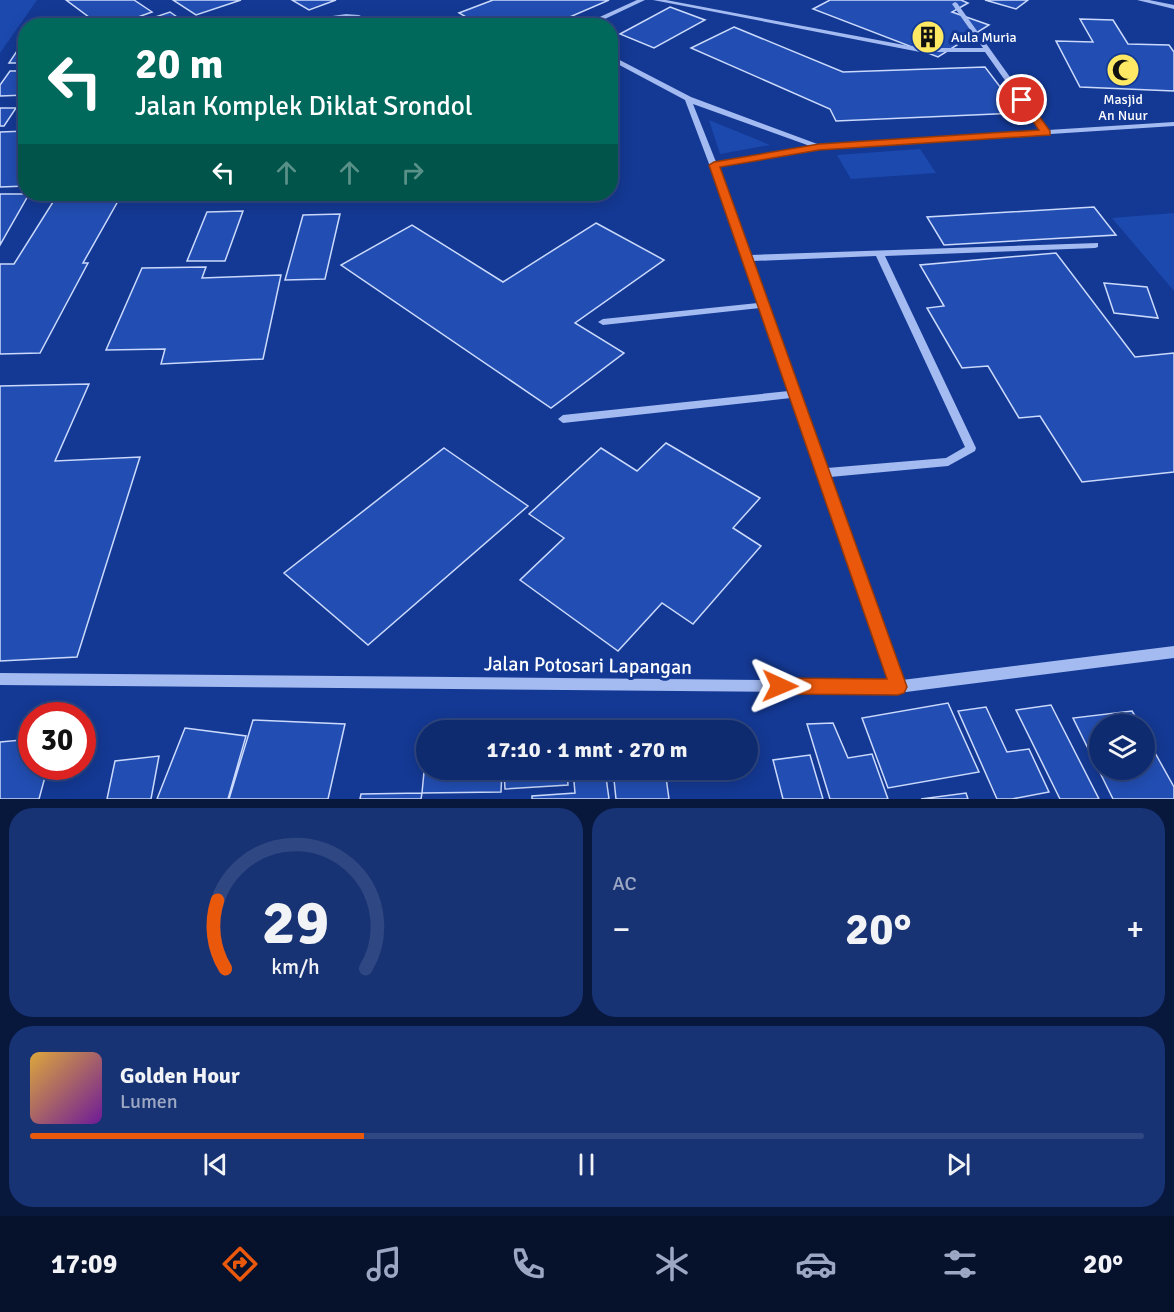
<!DOCTYPE html>
<html lang="id">
<head>
<meta charset="utf-8">
<style>
	:root { --surface:#0f2b6f; --page:#183374; --text:#f1f3f6; --muted:#9ba7c3; --line:#2f4782; --accent:#ea580c }
	body { margin:0; font-family:Signika,sans-serif; background:var(--page); color:var(--text); height:100vh; display:flex; flex-direction:column; font-size:22px; white-space:nowrap }
	* { box-sizing:border-box; margin:0 }
	p { font-size:20px; color:var(--muted) }
	.icon { flex:none; width:33px; height:33px; fill:none; stroke:currentColor; stroke-width:2; stroke-linecap:round; stroke-linejoin:round }
	.map { position:relative; height:799px; overflow:hidden }
	.panel { display:flex; flex-direction:column; gap:9px; padding:9px; background:#08183d; flex:1 }
	.panel>* { flex:none }
	.guide { position:absolute; left:18px; top:18px; width:600px; height:183px; border-radius:24px; box-shadow:0 3px 15px #0003,0 0 0 2px var(--line); background:#00695c; color:#fff; overflow:hidden }
	.controls { position:absolute; left:1089px; top:714px; display:grid; gap:12px }
	.controls a { display:grid; place-items:center; width:66px; height:66px; border-radius:50%; background:var(--surface); box-shadow:0 3px 15px #0003,0 0 0 2px var(--line); font-size:30px }
	.speed { position:absolute; left:18px; top:702px; display:flex; gap:12px; font-size:30px; font-weight:700; text-align:center }
	.speed>* { display:grid; place-content:center; width:78px; height:78px; border-radius:50%; background:var(--surface); box-shadow:0 3px 15px #0003,0 0 0 2px var(--line); line-height:1 }
	.speed .limit { border:9px solid #d22; background:#fff; color:#111 }
	.pin { position:absolute; display:grid; place-items:center; width:51px; height:51px; color:#fff; margin:-26px; border:3px solid #fff; border-radius:50%; box-shadow:0 2px 6px #0007 }
	.me { position:absolute; width:66px; margin:-33px; rotate:91deg; stroke-linejoin:round; filter:drop-shadow(0 0 4px #0008) }
	.turn { display:flex; align-items:center; gap:21px; height:126px; padding:0 18px; font-size:27px }
	.turn .icon { width:78px; height:78px; stroke-width:2.5 }
	.turn b { display:block; font-size:42px; line-height:51px }
	.lanes { display:flex; align-items:center; height:57px; padding:0 18px; background:#0003; justify-content:center; gap:30px; direction:ltr }
	.lanes .off { opacity:.35 }
	.big { font-size:45px; font-weight:800; line-height:1.1 }
	.panel .widget { flex:1; display:flex; flex-direction:column; justify-content:center; gap:9px; min-width:0; padding:0 21px; border-radius:24px; background:var(--page) }
	.panel .dial { align-items:center; gap:0 }
	.dial svg { height:156px; overflow:visible; fill:none; stroke:var(--line); stroke-width:7; stroke-linecap:round; text-anchor:middle }
	.dial text { fill:var(--text); stroke:none }
	.song { display:flex; align-items:center; gap:18px }
	.cover { width:72px; height:72px; border-radius:9px; background:linear-gradient(135deg,hsl(40 70% 55%),hsl(280 70% 35%)) }
	.played { height:6px; border-radius:3px; background:linear-gradient(90deg,var(--accent) 30%,var(--line) 30%) }
	.keys { display:flex; justify-content:space-around; direction:ltr }
	.heat { display:flex; justify-content:space-between; align-items:center; font-size:33px; direction:ltr }
	.panel .tiles { flex:1; display:grid; gap:9px; grid-template-columns:1fr 1fr }
	.widget:last-child { grid-column:span 2 }
	.trip { position:absolute; left:416px; top:720px; width:342px; height:60px; border-radius:30px; background:var(--surface); box-shadow:0 3px 15px #0003,0 0 0 2px var(--line); font-weight:800; line-height:60px; text-align:center }
	.dock { display:flex; height:96px; justify-content:space-around; align-items:center; background:#06112c; color:var(--muted) }
	.dock .icon { width:42px; height:42px }
	.dock .current { color:var(--accent) }
	.dock b { font-size:27px; color:var(--text) }
	.map>svg:first-child { display:block }
	.green { fill:#1c49ae }
	.building { fill:#224eb3; stroke:#cbdafc; stroke-width:1.5 }
	.lines { fill:none; stroke-linecap:round; stroke-linejoin:round }
	.minor { fill:#a4bbf2; fill-rule:evenodd }
	.route { fill:#ea580c; stroke:#983908; stroke-width:1.5 }
	.labels { text-anchor:middle; stroke-width:6; stroke-linejoin:round; paint-order:stroke }
	.far-poi-label { font-size:14px; fill:#fff; stroke:#143994; text-anchor:start }
	.near-street-label { font-size:20px; fill:#fff; stroke:#143994 }
</style>
</head>
<body>
<div class="map">
<svg width="1174" height="799" viewBox="0 0 1174 799">
	<rect width="100%" height="100%" fill="#143994"/>
	<path class="green" d="M0,0H37L0,53Z
		M709,120L770,145L720,154Z
		M920,149L936,173L851,179L837,155Z
		M1174,213V291L1112,218Z"/>
	<path class="building" d="M66,0H134L152,12L113,26H101Z
		M173,0H241L196,15Z
		M292,0H336L309,10Z
		M493,0H609L549,26H482L459,13Z
		M830,0H961L968,3L952,12L989,25L938,57L813,9Z
		M985,0H1028L1016,9Z
		M670,7L705,20L654,48L620,34Z
		M170,12L190,26H129Z
		M1080,19L1113,20L1128,44L1169,45L1174,52V91L1080,87L1056,41L1093,42Z
		M734,27L843,72L985,67L1020,113L836,121L830,109L691,48Z
		M19,48H26V63H9Z
		M10,71H26V95L0,96V85Z
		M0,108H16L4,126H0Z
		M26,131V186L0,187V132Z
		M0,194H29L0,245Z
		M58,194H122L83,263H88L40,353L0,354V264H14Z
		M194,194H287L285,198Z
		M1094,207L1116,235L944,245L927,217Z
		M243,211L225,261H187L207,212Z
		M340,214L325,279L285,280L303,215Z
		M596,223L664,260L575,323L624,353L551,408L341,265L412,225L503,282Z
		M1056,253L1135,357L1174,353V472L1082,482L1040,416L1019,418L988,366L962,368L927,308L944,306L920,265Z
		M206,267L202,278L281,275L263,359L161,364L165,349L106,350L142,268Z
		M1104,283L1147,287L1158,318L1114,313Z
		M89,384L55,461L140,457L77,657L0,661V386Z
		M666,443L760,498L733,528L761,546L693,624L662,603L618,651L520,580L564,538L529,514L601,448L637,471Z
		M444,448L528,506L368,645L284,573Z
		M948,703L979,772L888,788L862,718Z
		M1051,705L1099,799H1060L1016,710Z
		M986,707L1007,752L1029,749L1049,792L1012,799H997L958,711Z
		M1132,711L1140,724H1100V770H1144V733L1174,787V799H1113L1073,718Z
		M253,720L345,724L328,799H229Z
		M833,723L848,758L872,754L888,799H830L807,724Z
		M565,726V730H504V729Z
		M185,728L246,736L228,799H157Z
		M32,739V766H48L39,799H0V742Z
		M426,751V770H502L501,792L422,793Z
		M810,755L823,799H783L773,760Z
		M159,756L151,799H107L115,761Z
		M504,770H567L568,785L505,789Z
		M573,770H605L609,799H532V796L575,793Z
		M613,770H665L669,799H616Z
		M422,793L421,799H360L361,794Z
		M966,793L968,799H921Z"/>
	<g class="lines">
		<path class="minor" d="M637,0H645L590,26H580Z
			M653,0H666L920,48H983L952,4L955,2L957,3L1048,130L1174,122V126L819,149L718,167L751,255L1098,243V247L1095,248L885,256L976,448L975,451L948,466L830,477L902,680L1174,646V658L898,693L0,685V673L889,681L791,398L563,423L558,419L563,415L789,391L760,308L603,325L598,322L603,319L758,303L726,209L685,100L610,60V55L691,97L820,145L1040,130L985,52H920ZM693,104L810,146L716,162ZM876,256L965,447L946,458L827,468L753,261Z
			M1137,0H1149L1174,5V9Z
			M346,14L359,15L380,26H371L356,18L287,26H265Z"/>
	</g>
	<path class="route" d="M1022,97L1026,98L1050,131V135L819,150L720,167L907,687L904,693L898,695L780,694L774,692L771,686L774,681L780,678L887,679L709,165L714,162L819,144L1039,130L1018,100Z"/>
	<defs>
		<g id="building-disc" transform="scale(1.725)"><circle r="9.5" fill="#ffe964" stroke="#143994"/><path d="M-4-6H4V6H1V3H-1V6H-4ZM-2.5-4.3h1.7v1.8h-1.7ZM.8-4.3h1.7v1.8H.8ZM-2.5-1h1.7V.8h-1.7ZM.8-1h1.7V.8H.8Z" fill="#111"/></g>
		<g id="mosque-disc" transform="scale(1.725)"><circle r="9.5" fill="#ffe964" stroke="#143994"/><path d="M3.5-4.9A6 6 0 1 0 3.5 4.9A5 5 0 1 1 3.5-4.9Z" fill="#111"/></g>
	</defs>
	<g fill-rule="evenodd">
		<use href="#building-disc" x="928" y="37"/>
		<use href="#mosque-disc" x="1123" y="70"/>
	</g>
	<g class="labels">
		<g class="far-poi-label">
			<text x="951" y="42">Aula Muria</text>
			<text x="1123" y="104" text-anchor="middle">Masjid<tspan x="1123" dy="16">An Nuur</tspan></text>
		</g>
		<g class="near-street-label">
			<text transform="translate(588 665) rotate(1)" y="7">Jalan Potosari Lapangan</text>
		</g>
	</g>
</svg>
<div class="controls">
<a><svg class="icon" aria-label="layers" viewBox="0 0 24 24"><path d="M12 4l9 5-9 5-9-5zM3 14l9 5 9-5"/></svg></a>
</div>
<div class="speed"><div class="limit">30</div></div>
<div class="pin" style="left:1022px;top:100px;background:#d93025"><svg class="icon" aria-label="arrive" viewBox="0 0 24 24"><path d="M6 21V4h12l-3 4 3 4H6"/></svg></div>
<svg class="me" style="left:780px;top:686px" viewBox="-20 -20 40 40"><path d="M0-17L14 15 0 8-14 15z" fill="#ea580c" stroke="#fff" stroke-width="4"/></svg>
<div class="trip">17:10 · 1 mnt · 270 m</div>
<div class="guide">
<div class="turn"><svg class="icon" aria-label="left" viewBox="0 0 24 24"><path d="M17 20v-9H6M10 6l-5 5 5 5"/></svg><div><b>20 m</b>Jalan Komplek Diklat Srondol</div></div>
<div class="lanes"><svg class="icon" aria-label="left" viewBox="0 0 24 24"><path d="M17 20v-9H6M10 6l-5 5 5 5"/></svg><svg class="icon off" aria-label="ahead" viewBox="0 0 24 24"><path d="M12 20V5M6 11l6-6 6 6"/></svg><svg class="icon off" aria-label="ahead" viewBox="0 0 24 24"><path d="M12 20V5M6 11l6-6 6 6"/></svg><svg class="icon off" aria-label="right" viewBox="0 0 24 24"><path d="M7 20v-9h11M14 6l5 5-5 5"/></svg></div>
</div>
</div>
<section class="panel">
<div class="tiles">
<div class="widget dial"><svg viewBox="0 0 100 80">
<path d="M14 69A42 42 0 1 1 86 69"/>
<path d="M14 69A42 42 0 0 1 10 34" stroke="#ea580c"/>
<text x="50" y="56" font-size="32" font-weight="700">29</text>
<text x="50" y="72" font-size="11">km/h</text>
</svg></div>
<div class="widget"><p>AC</p>
<div class="heat"><a>−</a><b class="big">20°</b><a>+</a></div>
</div>
<div class="widget">
<div class="song"><i class="cover"></i><div><b>Golden Hour</b><p>Lumen</p></div></div>
<div class="played"></div>
<div class="keys"><svg class="icon" aria-label="previous" viewBox="0 0 24 24"><path d="M18 5L8 12l10 7zM5 5v14"/></svg><svg class="icon" aria-label="pause" viewBox="0 0 24 24"><path d="M8 5v14M16 5v14"/></svg><svg class="icon" aria-label="next" viewBox="0 0 24 24"><path d="M6 5l10 7-10 7zM19 5v14"/></svg></div>
</div>
</div>
</section>
<nav class="dock">
<b>17:09</b>
<svg class="icon current" aria-label="directions" viewBox="0 0 24 24"><path d="M12 3l9 9-9 9-9-9zM9 14v-3h6M13 9l2 2-2 2"/></svg>
<svg class="icon" aria-label="music" viewBox="0 0 24 24"><path d="M9 18V5l10-2v13"/><circle cx="6" cy="18" r="3"/><circle cx="16" cy="16" r="3"/></svg>
<svg class="icon" aria-label="phone" viewBox="0 0 24 24"><path d="M5 4h4l2 5-3 2q2 4 5 5l2-3 5 2v4C11 20 4 13 5 4z"/></svg>
<svg class="icon" aria-label="climate" viewBox="0 0 24 24"><path d="M12 3v18M4 7l16 10M4 17L20 7"/></svg>
<svg class="icon" aria-label="car" viewBox="0 0 24 24"><path d="M5 17H2v-5l4-1 3-4h7l3 4 3 1v5h-3M9 17h6M6 11h13"/><circle cx="7" cy="17" r="2"/><circle cx="17" cy="17" r="2"/></svg>
<svg class="icon" aria-label="filters" viewBox="0 0 24 24"><path d="M4 7h16M4 17h16"/><circle cx="9" cy="7" r="2"/><circle cx="15" cy="17" r="2"/></svg>
<b>20°</b>
</nav>
</body>
</html>
